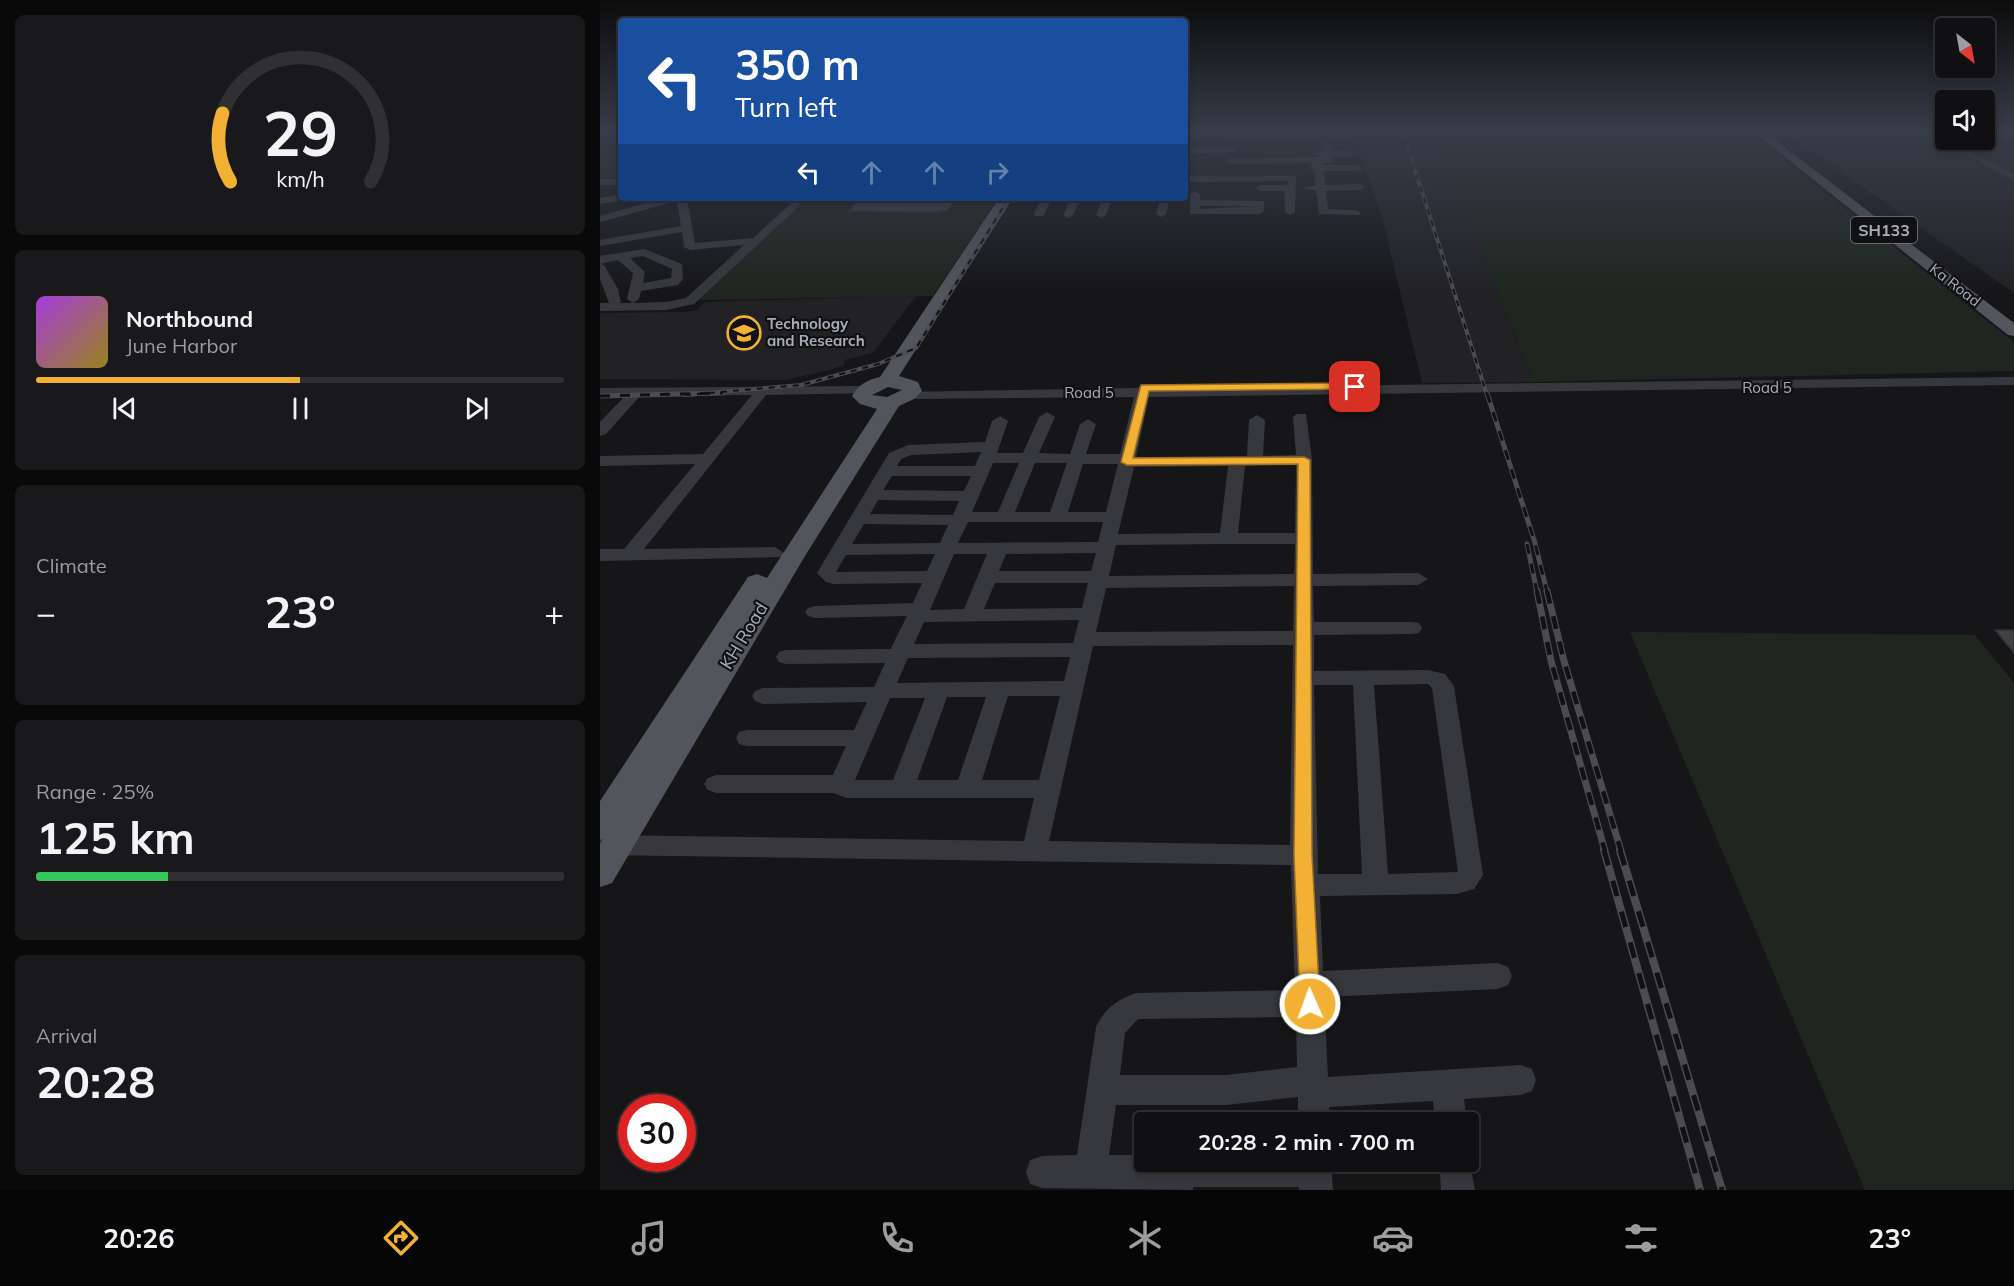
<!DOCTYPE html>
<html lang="en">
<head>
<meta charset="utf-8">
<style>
	:root { --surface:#101012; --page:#19191b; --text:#f1f3f6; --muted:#9c9d9f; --line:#303032; --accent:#f2b134 }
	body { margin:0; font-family:Mulish,sans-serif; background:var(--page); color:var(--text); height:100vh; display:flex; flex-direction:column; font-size:22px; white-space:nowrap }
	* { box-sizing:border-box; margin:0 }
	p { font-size:20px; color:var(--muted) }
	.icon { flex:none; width:33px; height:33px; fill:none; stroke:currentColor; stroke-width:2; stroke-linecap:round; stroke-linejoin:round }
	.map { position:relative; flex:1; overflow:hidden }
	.drawer { display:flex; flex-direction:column; gap:15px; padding:15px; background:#09090a; width:600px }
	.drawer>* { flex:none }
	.guide { position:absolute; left:18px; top:18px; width:570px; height:183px; border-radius:6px; box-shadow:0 3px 9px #0003,0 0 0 2px var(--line); background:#1a4fa0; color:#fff; overflow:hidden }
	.needle { width:39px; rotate:149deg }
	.fabs { position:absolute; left:1335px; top:18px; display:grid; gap:12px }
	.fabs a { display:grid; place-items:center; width:60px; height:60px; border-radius:6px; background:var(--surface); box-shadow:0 3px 9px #0003,0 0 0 2px var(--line); font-size:30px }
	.speed { position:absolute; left:18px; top:1094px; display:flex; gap:12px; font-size:30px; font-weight:700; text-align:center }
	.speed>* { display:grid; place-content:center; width:78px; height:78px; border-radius:50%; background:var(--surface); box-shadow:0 3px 9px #0003,0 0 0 2px var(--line); line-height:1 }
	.speed .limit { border:9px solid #d22; background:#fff; color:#111 }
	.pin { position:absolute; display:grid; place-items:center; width:51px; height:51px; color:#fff; margin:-26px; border-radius:12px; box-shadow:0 3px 9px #0006 }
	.me { position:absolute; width:66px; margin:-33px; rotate:358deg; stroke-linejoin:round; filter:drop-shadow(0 0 4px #0008) }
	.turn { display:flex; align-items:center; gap:21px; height:126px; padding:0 18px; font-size:27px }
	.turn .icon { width:78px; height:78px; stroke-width:2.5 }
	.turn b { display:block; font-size:42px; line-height:51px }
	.lanes { display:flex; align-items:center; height:57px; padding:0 18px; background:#0003; justify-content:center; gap:30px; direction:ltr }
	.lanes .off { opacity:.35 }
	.big { font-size:45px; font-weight:700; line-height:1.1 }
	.drawer .tile { flex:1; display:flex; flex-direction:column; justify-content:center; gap:9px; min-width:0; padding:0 21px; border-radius:9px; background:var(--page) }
	.drawer .dial { align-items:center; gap:0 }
	.dial svg { height:156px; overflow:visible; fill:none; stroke:var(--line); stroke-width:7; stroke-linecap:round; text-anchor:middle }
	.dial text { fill:var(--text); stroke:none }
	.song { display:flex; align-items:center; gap:18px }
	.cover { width:72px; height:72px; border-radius:9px; background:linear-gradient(135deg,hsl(280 70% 55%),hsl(50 70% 35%)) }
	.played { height:6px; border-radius:3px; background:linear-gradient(90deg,var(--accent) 50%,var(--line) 50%) }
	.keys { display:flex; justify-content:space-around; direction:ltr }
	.heat { display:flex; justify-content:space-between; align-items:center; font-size:33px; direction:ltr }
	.charge { height:9px; border-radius:4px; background:linear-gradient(90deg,#34c759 25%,var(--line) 0) }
	.trip { position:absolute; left:534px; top:1112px; width:345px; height:60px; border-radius:6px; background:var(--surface); box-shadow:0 3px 9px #0003,0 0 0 2px var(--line); font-weight:700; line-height:60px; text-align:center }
	.dock { display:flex; height:96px; justify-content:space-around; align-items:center; background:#060607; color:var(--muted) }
	.dock .icon { width:42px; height:42px }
	.dock .current { color:var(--accent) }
	.dock b { font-size:27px; color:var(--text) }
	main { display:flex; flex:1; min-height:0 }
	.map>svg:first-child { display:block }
	.built { fill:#222225 }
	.green { fill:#1e261f }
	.building { fill:#404145; stroke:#303034; stroke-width:1.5 }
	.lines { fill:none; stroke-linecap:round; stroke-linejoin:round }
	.minor { fill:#37383d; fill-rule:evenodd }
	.major { fill:#53555c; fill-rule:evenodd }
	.rail-far3-casing { stroke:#4a4c52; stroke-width:4 }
	.rail-far2-casing { stroke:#4a4c52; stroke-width:5 }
	.rail-far1-casing { stroke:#4a4c52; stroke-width:7 }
	.rail-casing { stroke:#4a4c52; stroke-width:8 }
	.rail-far3 { stroke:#111113; stroke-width:2; stroke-dasharray:6; stroke-linecap:butt }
	.rail-far2 { stroke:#111113; stroke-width:3; stroke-dasharray:10; stroke-linecap:butt }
	.rail-far1 { stroke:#111113; stroke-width:4.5; stroke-dasharray:13; stroke-linecap:butt }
	.rail { stroke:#111113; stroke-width:5; stroke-dasharray:16; stroke-linecap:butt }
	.route { fill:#f2b134; stroke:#9d7322; stroke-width:1.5 }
	.labels { text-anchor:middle; stroke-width:4.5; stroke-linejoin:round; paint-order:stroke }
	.far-street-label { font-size:15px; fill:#a8adb8; stroke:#111113 }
	.far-poi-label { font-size:15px; font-weight:bold; fill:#a8adb8; stroke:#111113; text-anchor:start }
	.shield { fill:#111113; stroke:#7b7e86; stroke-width:1.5 }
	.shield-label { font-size:16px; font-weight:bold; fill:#a8adb8 }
	.street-label { font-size:18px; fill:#a8adb8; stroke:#111113 }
</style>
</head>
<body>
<main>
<section class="drawer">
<div class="tile dial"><svg viewBox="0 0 100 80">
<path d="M14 69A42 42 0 1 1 86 69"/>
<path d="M14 69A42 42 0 0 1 10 34" stroke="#f2b134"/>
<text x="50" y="56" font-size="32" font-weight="700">29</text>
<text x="50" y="72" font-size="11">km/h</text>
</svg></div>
<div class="tile">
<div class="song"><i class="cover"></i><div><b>Northbound</b><p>June Harbor</p></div></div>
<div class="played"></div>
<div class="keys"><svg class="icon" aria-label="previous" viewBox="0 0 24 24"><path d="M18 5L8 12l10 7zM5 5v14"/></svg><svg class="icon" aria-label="pause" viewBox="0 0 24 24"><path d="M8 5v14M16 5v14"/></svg><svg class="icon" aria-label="next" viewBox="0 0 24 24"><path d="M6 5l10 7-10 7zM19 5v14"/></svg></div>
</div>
<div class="tile"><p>Climate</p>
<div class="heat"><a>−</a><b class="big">23°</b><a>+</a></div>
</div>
<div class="tile"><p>Range · 25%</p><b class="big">125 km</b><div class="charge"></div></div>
<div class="tile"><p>Arrival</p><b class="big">20:28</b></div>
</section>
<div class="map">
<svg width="1414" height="1190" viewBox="0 0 1414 1190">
	<rect width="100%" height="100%" fill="#161618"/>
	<path class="built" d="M752,129H833L933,382L822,383L782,217Z
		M1180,129H1345L1346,140H1384L1385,129H1414V293Z
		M316,296L273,353L244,360L245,365L225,371L184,380L0,379V313L85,312L98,310L104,302Z"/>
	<path class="green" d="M5,129H21V178H0V131Z
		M833,129H1145L1414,342V371L933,382Z
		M208,198H398L333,296L98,300Z
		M1030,632L1375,635L1414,683V1190H1265Z"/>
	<path class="building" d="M261,198H357L348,210L334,212L249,211Z
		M1395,630H1414V653Z"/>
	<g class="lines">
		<path class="minor" d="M722,129H730L731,135L751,136V140L732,141L733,151H750L755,154L750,157H733L732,162L723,163V165H757L762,168L757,171H724L725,185L760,184L765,187L760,190L726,191L728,209L756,210L761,213L760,215L719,214L716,191L703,188L715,185L714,171L709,168L714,163L631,164L626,161L631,158L724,157L711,154L724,151L723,141H634L631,137H585V131H635L638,135H722Z
			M1384,134H1414V140H1384Z
			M1346,138L1414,174V181L1344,142Z
			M632,147L637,150L635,152L585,154V148Z
			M585,176H696L695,212L690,215L685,212L684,191H660L655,188L660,185H688V181L585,182Z
			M0,179H21V185H0Z
			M595,191L600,194V200L664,201V211L659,214H590V194ZM600,206H654L599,209Z
			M18,195L21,198H54L55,200L87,198L95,243L153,238L197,198H208L94,304L66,310L0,311V303H9L0,279V264L4,265L18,289L21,303H33L27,299L33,273L18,260L0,264V256L44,249L82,264L83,279L78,285L41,291L39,299L33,303L66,302L86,298L144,245L90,250L84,247L82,232L0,246V240L81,226L77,201L0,222V216L46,203L18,201L0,204V198ZM43,256L72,269L71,278L43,283L45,272L30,258Z
			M442,198H452L443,216H435L434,214Z
			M471,198H481L473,215L468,218L463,215Z
			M503,198H513L506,215L501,218L496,215Z
			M560,198H570L566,214L561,217L556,214Z
			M1414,377V385L549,397L536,457L647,456L649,420L657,415L665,420L663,456L696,455L693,417L696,414H706L712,460L713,574L818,573L828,579L818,585L713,586L714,622H812L819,623L822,628L819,633L812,634L714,635V671L828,670L845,674L854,686L883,875L874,889L857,894L720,896L723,971L898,963L908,967L912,976L908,985L898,989L724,997L728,1077L921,1065L932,1069L936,1080L932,1091L921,1095L864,1099L867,1122H835L833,1101L729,1107L730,1122H698V1097L626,1105H516L509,1155H544V1161H731L733,1190H699V1187H593V1190L442,1188L430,1184L426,1172L430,1160L442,1156L477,1155L496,1027C505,1008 517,1000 536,993L695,990L691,865L0,855V835L424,841L434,798H247L233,793H116L108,790L104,784L108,778L116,775H233L246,746H147L139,744L136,738L139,732L147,730H254L267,702L163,704L155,701L152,696L155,691L163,688L274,687L285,663L186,664L179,662L176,657L179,652L186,650L291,649L292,646L307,616L215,618L208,616L205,612L208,608L215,606L313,603L322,583L233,584L226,582L217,573L289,453L308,445L385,442L392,421L400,416L408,421L397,453H423L439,417L447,412L455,417L439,453L470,454L480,424L488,419L496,424L486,454H520L534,397L308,399L303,398L301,395L303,392L537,388L544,384L551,388ZM381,452L375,466H297L301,459L311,455ZM393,463H419L398,512H372ZM435,463H467L450,512H415ZM483,464H518L506,512H468ZM696,465L695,533H638L645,466ZM628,466L620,533L518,534L534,467ZM292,476H371L364,491L283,490ZM278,500L359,501L353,515L270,514ZM368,522H503L498,542L358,543ZM264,524L348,525L340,543L252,544ZM628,544H695L694,574L509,576L516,545ZM496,553L491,571H399L406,554ZM335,554L327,571L236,572L246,555ZM354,554H387L364,609L330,610ZM395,583H488L482,608L384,609ZM694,586L693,631L496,632L506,588ZM479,620L473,643L314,644L324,622ZM693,645L690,845L449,841L493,646ZM470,657L464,681L297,683L308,658ZM828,684L832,688L858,872L788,874L774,685ZM714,685H753L762,874H718ZM408,696H460L439,780H382ZM347,697H386L358,780H317ZM290,698H325L293,780H255ZM696,1017L697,1067L626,1075H520L525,1033L538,1019Z
			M265,386L272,390L270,393L166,395L44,549L175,547L184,553L182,557L0,561V549H24L95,464L0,466V456L103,454L152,395L40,396L6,434L0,436V422L25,396H0V388Z
			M868,1154L875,1190H841L839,1161H868Z"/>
		<path class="major" d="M1150,129H1161L1414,323V336L1408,335Z
			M399,198H413L299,376L318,382L322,391L314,399L299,406L205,556L12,883L0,887V844L3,839L0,840V801L148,577L157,574L167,578L277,409L260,404L252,396C259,384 267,380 280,377ZM288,387L302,390L287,397L272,395Z"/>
		<g class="rail-far3-casing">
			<path id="rail-far3" d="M802,129L887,395
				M85,395L201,385L278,364L316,348L409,198"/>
		</g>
		<g class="rail-far2-casing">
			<path id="rail-far2" d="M887,393L935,543L947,592
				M0,396L123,393
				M927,544L937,592"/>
		</g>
		<g class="rail-far1-casing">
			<path id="rail-far1" d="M937,591L951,661L1005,851
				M947,591L964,661L1021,851"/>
		</g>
		<g class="rail-casing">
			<path id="rail" d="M1004,850L1100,1190
				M1020,850L1122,1190"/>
		</g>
		<use href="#rail-far3" class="rail-far3"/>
		<use href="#rail-far2" class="rail-far2"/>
		<use href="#rail-far1" class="rail-far1"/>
		<use href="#rail" class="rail"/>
	</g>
	<linearGradient id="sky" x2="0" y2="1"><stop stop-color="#0c0c0d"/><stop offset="0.44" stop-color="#363c48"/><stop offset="1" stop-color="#363c48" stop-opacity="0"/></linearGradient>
	<rect width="1414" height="295" fill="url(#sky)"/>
	<path class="route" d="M755,383L760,387L758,389L549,391L533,458L704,457L710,460L712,855L720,1004L717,1010L710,1013L703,1010L700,1004L694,855L698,464L527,465L521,462L541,385Z"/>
	<defs>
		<g id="university-ring" transform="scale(1.725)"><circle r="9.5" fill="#111113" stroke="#f2b134" stroke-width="1.5"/><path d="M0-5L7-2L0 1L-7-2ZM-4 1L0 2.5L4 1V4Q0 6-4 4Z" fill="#f2b134"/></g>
	</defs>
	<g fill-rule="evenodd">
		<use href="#university-ring" x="144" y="333"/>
	</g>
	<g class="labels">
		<g class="far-street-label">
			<text transform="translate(1355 285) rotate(38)" y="5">Ka Road</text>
			<text x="1167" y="393">Road 5</text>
			<text x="489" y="398">Road 5</text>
		</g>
		<g class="far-poi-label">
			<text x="167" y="329">Technology<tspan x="167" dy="17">and Research</tspan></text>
		</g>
		<rect class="shield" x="1251" y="217" width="66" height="26" rx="4.5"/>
		<g class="shield-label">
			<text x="1284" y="236">SH133</text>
		</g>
		<g class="street-label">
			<text transform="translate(144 636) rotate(-59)" y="6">KH Road</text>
		</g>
	</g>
</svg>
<div class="fabs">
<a><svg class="needle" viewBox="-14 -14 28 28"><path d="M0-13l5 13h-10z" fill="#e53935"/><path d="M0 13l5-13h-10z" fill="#9c9d9f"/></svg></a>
<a><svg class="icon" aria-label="sound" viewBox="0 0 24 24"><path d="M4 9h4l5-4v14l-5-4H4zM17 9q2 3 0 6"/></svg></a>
</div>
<div class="speed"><div class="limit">30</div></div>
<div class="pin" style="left:755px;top:387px;background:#d93025"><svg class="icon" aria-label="arrive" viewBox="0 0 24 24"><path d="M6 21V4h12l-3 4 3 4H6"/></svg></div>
<svg class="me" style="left:710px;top:1004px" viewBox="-20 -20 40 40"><circle r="17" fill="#f2b134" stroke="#fff" stroke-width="3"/><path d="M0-11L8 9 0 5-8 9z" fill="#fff"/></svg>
<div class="trip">20:28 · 2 min · 700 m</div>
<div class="guide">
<div class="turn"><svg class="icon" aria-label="left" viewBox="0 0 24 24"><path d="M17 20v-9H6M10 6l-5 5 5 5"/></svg><div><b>350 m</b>Turn left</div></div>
<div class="lanes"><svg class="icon" aria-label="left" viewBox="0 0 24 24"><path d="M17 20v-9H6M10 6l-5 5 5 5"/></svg><svg class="icon off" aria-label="ahead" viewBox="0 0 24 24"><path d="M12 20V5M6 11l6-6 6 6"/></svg><svg class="icon off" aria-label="ahead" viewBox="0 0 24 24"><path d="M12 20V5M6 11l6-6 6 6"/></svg><svg class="icon off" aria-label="right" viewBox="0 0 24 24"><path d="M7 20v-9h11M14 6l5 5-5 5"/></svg></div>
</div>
</div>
</main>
<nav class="dock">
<b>20:26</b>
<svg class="icon current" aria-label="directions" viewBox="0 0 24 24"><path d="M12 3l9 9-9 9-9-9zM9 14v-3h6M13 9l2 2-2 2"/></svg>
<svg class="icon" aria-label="music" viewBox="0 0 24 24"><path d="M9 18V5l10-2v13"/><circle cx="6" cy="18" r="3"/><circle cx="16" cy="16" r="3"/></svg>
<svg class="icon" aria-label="phone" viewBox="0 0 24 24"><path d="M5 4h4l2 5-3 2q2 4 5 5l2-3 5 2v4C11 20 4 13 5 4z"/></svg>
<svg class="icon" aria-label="climate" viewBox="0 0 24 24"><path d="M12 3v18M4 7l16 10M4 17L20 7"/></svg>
<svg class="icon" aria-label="car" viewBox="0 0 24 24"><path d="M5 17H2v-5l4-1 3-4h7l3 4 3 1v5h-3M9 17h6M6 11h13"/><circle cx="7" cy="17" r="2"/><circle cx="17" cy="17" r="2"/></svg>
<svg class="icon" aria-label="filters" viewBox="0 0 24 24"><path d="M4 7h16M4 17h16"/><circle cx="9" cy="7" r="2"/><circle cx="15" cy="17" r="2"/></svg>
<b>23°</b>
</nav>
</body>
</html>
